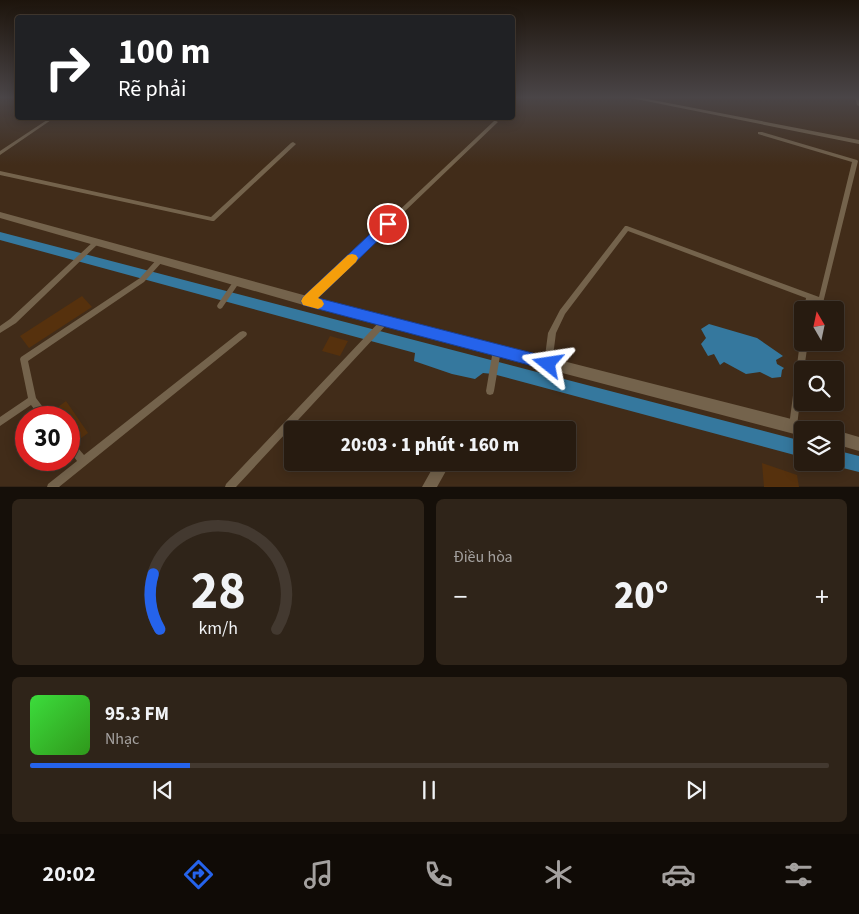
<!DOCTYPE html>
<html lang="vi">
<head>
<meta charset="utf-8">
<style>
	:root { --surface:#271b10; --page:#2f2419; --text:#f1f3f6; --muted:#a4a19f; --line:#433930; --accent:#2563eb }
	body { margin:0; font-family:"Source Sans 3",sans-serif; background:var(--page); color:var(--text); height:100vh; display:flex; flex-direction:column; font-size:19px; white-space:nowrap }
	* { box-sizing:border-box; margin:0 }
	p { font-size:16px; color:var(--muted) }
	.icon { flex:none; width:28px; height:28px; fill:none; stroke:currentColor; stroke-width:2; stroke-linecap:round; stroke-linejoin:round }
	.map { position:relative; height:487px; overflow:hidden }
	.drawer { display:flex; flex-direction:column; gap:12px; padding:12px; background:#150f09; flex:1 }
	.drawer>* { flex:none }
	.guide { position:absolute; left:15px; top:15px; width:500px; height:105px; border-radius:5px; box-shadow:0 2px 12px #0003,0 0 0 1px var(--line); background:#202124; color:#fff; overflow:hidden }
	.needle { width:32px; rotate:351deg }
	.fabs { position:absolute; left:794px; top:301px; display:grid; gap:10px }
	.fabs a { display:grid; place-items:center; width:50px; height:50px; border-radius:5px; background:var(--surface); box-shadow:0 2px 12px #0003,0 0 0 1px var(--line); font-size:25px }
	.speed { position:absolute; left:15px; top:406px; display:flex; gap:10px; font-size:25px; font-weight:700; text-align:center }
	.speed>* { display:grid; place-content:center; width:65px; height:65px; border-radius:50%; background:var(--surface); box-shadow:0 2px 12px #0003,0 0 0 1px var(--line); line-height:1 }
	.speed .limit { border:8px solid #d22; background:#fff; color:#111 }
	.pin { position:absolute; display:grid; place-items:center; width:42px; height:42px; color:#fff; margin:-21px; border:2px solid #fff; border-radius:50%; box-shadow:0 1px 5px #0007 }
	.me { position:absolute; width:55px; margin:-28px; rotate:285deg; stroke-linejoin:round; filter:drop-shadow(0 0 4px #0008) }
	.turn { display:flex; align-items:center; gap:18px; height:105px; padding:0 20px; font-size:22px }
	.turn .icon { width:65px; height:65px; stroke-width:2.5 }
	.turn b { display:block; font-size:35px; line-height:42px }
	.big { font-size:38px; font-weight:800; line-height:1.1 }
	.drawer .card { flex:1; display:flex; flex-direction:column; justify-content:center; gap:8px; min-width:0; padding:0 18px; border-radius:8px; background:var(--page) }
	.drawer .dial { align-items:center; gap:0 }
	.dial svg { height:130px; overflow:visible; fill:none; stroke:var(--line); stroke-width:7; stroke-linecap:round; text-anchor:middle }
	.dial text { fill:var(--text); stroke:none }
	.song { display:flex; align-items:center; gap:15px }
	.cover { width:60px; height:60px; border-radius:8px; background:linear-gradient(135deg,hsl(120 70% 55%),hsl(110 70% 35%)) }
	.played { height:5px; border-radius:2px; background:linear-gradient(90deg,var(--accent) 20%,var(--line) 20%) }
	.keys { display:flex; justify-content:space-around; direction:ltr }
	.heat { display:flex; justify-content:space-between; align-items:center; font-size:28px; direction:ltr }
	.drawer .tiles { flex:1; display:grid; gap:12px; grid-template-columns:1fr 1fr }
	.card:last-child { grid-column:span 2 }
	.trip { position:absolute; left:284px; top:421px; width:292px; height:50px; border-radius:5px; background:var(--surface); box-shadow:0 2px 12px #0003,0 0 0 1px var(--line); font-weight:800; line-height:50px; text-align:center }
	.tabs { display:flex; height:80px; justify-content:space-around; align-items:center; background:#100b06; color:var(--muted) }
	.tabs .icon { width:35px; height:35px }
	.tabs .active { color:var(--accent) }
	.tabs b { font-size:22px; color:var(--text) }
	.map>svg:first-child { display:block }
	.built { fill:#412c19; fill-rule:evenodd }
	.water { fill:#35789e }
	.building { fill:#56310d }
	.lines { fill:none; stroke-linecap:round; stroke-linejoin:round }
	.lane { fill:#74634c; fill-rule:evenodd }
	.street { fill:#74634c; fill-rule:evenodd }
	.route { fill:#2563eb; stroke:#184099 }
	.slow { fill:#f59e0b }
</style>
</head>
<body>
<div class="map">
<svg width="859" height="487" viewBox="0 0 859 487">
	<rect width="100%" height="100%" fill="#342416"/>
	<path class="built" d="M0,97H17L18,118H512L513,97H859V486H0ZM802,310H835V342H802ZM802,370H835V402H802ZM26,418H69V460H26ZM292,430H568V462H292ZM802,430H835V462H802Z"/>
	<path class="water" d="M0,232L802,441V457L493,374L483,373L475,379L452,374L414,361L415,353L0,240Z
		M709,324L757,338L783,356L776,360L777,364L784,368L782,370L781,377L772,378L760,372L746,374L724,362L720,365L714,354L708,356L701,344L706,338L701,329Z
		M835,450L859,456V472L823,463L835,462Z"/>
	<path class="building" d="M82,296L92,307L29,348L20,336Z
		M330,336L348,341L340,356L322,351Z
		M66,401L88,433L76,442L69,438V418H53L50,413Z
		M762,463L797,475L799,487H764Z"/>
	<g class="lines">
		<path class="lane" d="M626,97H637L859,140V144Z
			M855,97H859V106L857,105Z
			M50,118H54L0,155V151Z
			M494,121H496L498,122L309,303L307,304L305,303L304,301L305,299Z
			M758,132H762L857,160L858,161L823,303L821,304L813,301L812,310H804L806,298L628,231L565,314L556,333L552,364L551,367L548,368L545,367L544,364L548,333L560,310L625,226H627L819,297L852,162L758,134Z
			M293,142L296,144L295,145L214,221H212L0,175V171L211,217L291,143Z
			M94,241H96L99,243L16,323L0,333V326L10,319Z
			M160,257L162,258L163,260L162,262L144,282L28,361L36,398L51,418H41L31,405L0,426V417L28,398L20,359L21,357L140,278L158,258Z
			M237,278L239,279L240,281L239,283L222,308L220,309L218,308L217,306L218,304L235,279Z
			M385,318L388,319L389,321L388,323L236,487H225L226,484L382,319Z
			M243,331L246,332L247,334L246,336L59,487H47L48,484L77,461L69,450V440L72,441L84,455L240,332Z
			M802,339V342H808L804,370H802V384L797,426L796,429L793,430L790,429L789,426L800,342Z
			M497,347L500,348L501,350L494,391L493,394L490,395L487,394L486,391L493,350L494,348Z"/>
		<path class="street" d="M0,212L307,296L807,423L812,425L814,430H802V436L307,306L0,218Z
			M835,430L859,437V451L835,444Z
			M436,462H451L437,487H422Z"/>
	</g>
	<linearGradient id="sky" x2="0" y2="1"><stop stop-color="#1d140c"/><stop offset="0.59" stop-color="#4a4547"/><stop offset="1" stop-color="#4a4547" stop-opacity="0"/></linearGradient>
	<rect width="859" height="165" fill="url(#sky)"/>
	<path class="route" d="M388,220L392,221L394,224L392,227L318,298L548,357L553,359L555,364L553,368L548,370L303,305L301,301L303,297L384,221Z"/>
	<path class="slow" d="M352,254L356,255L358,258L356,262L318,298L322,300L324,304L322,307L318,309L303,305L301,301L303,297L348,255Z"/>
</svg>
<div class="fabs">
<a><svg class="needle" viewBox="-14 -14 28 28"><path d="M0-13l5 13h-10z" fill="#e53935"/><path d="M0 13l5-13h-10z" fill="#a4a19f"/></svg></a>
<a><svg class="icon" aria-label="search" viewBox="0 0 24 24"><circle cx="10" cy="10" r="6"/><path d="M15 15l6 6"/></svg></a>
<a><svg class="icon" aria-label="layers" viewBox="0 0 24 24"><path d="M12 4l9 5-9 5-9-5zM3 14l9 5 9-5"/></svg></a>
</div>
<div class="speed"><div class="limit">30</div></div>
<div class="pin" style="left:388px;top:224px;background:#d93025"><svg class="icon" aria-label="arrive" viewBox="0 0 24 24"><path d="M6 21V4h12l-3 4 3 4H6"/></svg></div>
<svg class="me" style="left:548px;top:364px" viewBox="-20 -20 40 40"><path d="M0-17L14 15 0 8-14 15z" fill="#2563eb" stroke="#fff" stroke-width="4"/></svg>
<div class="trip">20:03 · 1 phút · 160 m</div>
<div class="guide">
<div class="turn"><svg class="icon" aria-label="right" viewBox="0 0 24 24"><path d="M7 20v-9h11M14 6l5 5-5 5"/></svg><div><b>100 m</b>Rẽ phải</div></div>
</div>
</div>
<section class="drawer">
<div class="tiles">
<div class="card dial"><svg viewBox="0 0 100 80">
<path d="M14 69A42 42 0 1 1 86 69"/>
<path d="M14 69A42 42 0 0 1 10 35" stroke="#2563eb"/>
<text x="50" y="56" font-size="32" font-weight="700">28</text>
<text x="50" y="72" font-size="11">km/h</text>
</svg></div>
<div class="card"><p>Điều hòa</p>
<div class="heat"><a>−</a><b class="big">20°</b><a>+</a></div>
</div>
<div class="card">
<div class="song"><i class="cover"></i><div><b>95.3 FM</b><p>Nhạc</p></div></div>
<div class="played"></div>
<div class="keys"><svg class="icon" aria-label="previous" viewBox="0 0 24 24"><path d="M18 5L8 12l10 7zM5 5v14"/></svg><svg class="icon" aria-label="pause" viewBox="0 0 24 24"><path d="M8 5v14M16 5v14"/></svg><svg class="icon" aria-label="next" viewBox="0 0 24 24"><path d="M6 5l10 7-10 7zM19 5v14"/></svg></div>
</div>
</div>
</section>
<nav class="tabs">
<b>20:02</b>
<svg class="icon active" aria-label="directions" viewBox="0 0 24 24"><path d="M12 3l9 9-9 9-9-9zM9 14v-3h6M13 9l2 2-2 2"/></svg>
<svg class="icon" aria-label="music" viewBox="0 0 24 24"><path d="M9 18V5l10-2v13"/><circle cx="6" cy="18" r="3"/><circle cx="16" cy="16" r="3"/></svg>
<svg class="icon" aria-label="phone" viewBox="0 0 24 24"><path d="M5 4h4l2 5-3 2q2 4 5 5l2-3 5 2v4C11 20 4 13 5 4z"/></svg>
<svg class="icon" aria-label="climate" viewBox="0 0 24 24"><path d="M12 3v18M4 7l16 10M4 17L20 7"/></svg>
<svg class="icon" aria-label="car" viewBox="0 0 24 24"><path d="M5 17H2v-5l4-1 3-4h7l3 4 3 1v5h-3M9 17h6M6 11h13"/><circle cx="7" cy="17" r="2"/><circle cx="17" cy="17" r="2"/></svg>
<svg class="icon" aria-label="filters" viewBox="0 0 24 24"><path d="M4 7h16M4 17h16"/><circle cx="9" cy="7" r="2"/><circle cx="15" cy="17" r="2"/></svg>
</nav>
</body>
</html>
